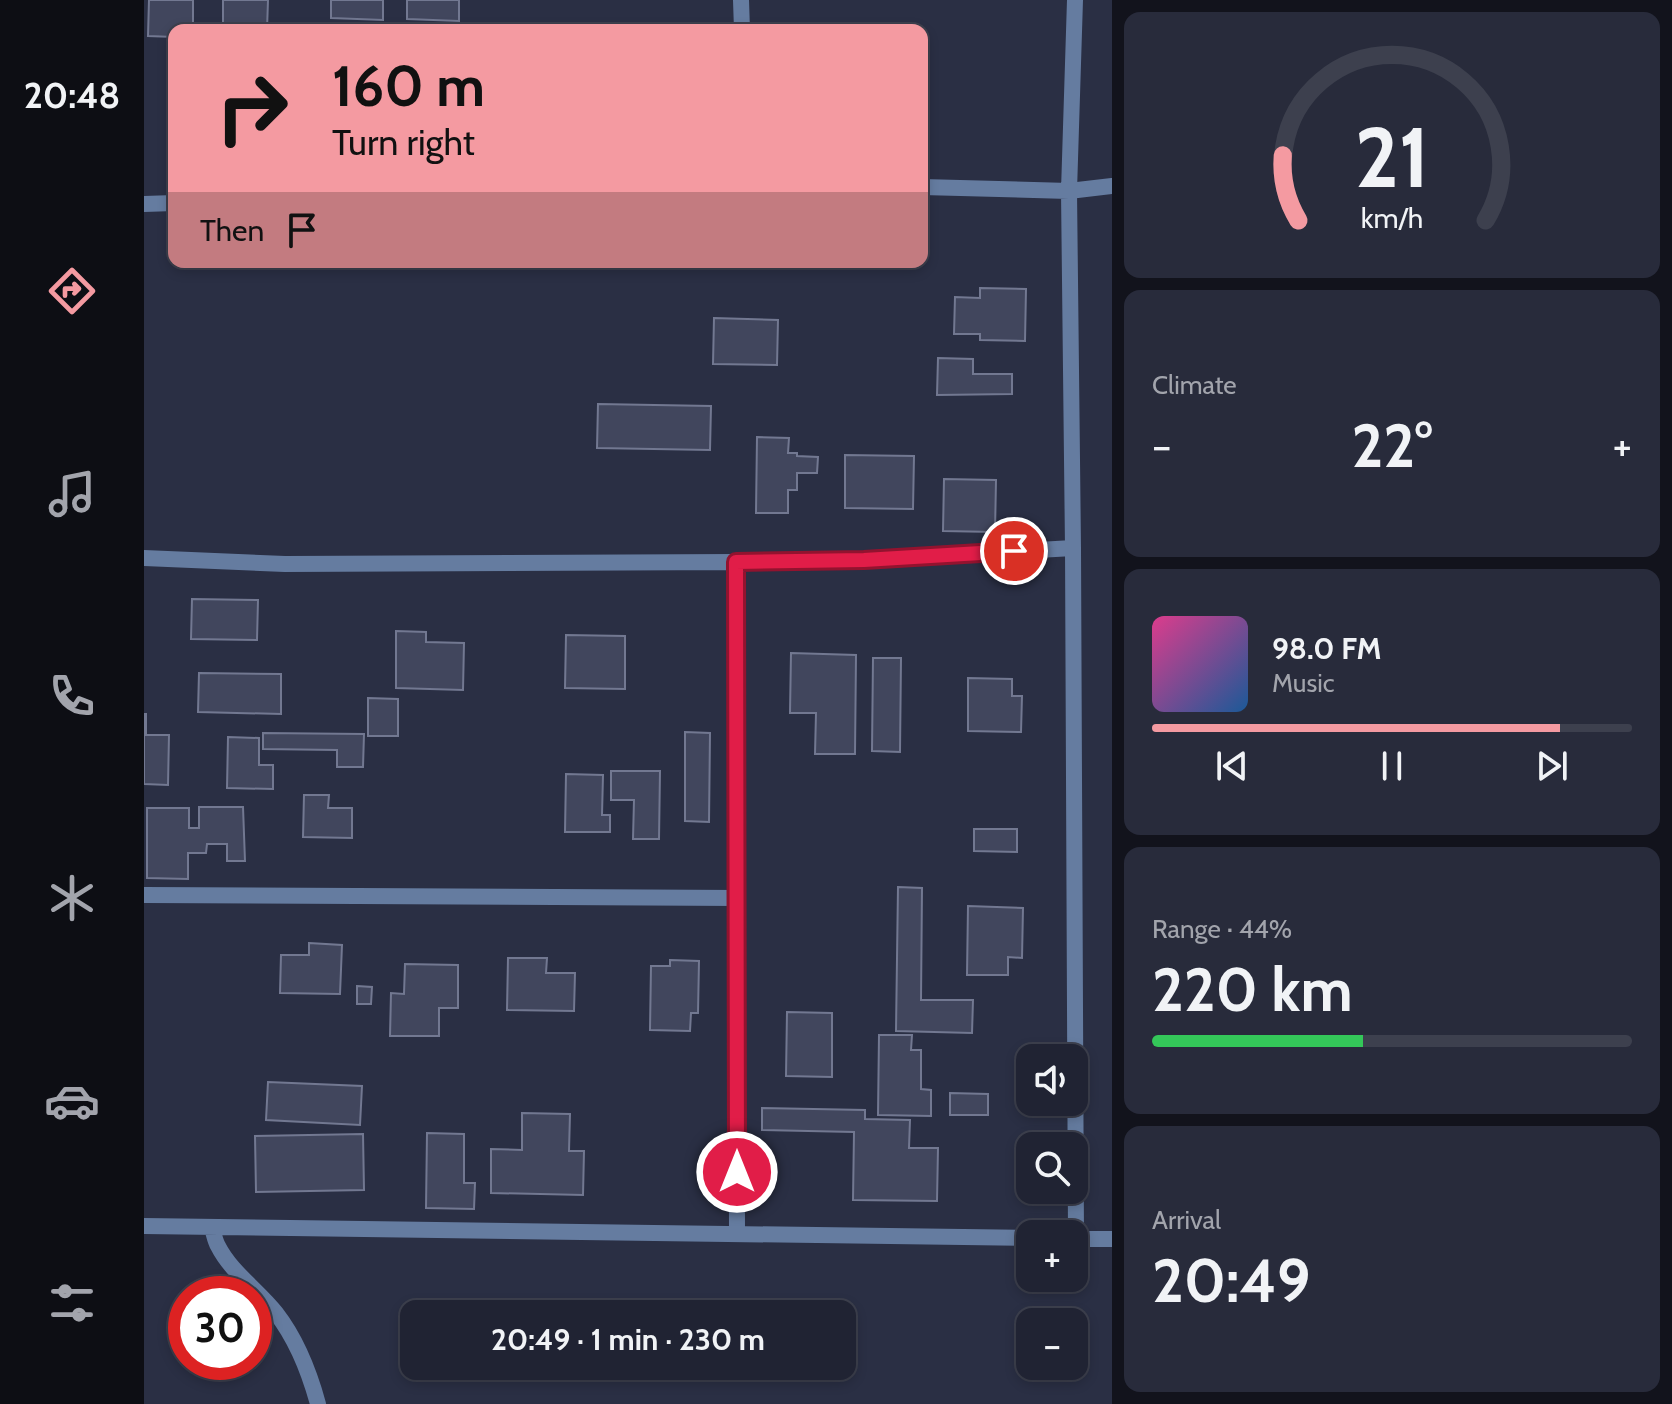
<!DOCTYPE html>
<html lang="en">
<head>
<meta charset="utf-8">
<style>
	:root { --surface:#202333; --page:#282b3b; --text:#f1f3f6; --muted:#a2a4ac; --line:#3d404e; --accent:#f49aa1 }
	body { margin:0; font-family:Cabin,sans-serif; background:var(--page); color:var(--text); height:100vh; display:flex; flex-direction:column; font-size:30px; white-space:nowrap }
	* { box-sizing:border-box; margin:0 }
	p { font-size:26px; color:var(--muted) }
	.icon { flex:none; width:44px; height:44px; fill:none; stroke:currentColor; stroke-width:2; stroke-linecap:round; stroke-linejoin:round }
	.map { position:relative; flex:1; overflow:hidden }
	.side { display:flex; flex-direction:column; gap:12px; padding:12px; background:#12131c; width:560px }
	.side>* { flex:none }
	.hud { position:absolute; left:24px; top:24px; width:760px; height:244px; border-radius:16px; box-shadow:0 4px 12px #0003,0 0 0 2px var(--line); background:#f49aa1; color:#111; overflow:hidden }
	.buttons { position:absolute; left:872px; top:1044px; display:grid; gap:16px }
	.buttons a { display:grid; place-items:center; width:72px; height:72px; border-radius:16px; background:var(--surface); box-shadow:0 4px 12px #0003,0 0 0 2px var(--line); font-size:40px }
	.speed { position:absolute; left:24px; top:1276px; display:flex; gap:16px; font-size:40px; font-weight:700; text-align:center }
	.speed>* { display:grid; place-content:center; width:104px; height:104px; border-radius:50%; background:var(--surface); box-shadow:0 4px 12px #0003,0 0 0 2px var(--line); line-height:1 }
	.speed .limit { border:12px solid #d22; background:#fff; color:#111 }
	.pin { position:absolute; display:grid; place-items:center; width:68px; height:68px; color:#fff; margin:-34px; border:4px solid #fff; border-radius:50%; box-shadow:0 2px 8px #0007 }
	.me { position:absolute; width:88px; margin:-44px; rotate:0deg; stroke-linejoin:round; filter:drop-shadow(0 0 6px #0008) }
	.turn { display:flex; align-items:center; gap:28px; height:168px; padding:0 32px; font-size:36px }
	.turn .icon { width:104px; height:104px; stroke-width:2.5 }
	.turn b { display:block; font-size:56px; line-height:68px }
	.then { display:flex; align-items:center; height:76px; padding:0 32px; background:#0003; gap:16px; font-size:30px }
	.big { font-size:60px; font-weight:700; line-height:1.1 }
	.side .widget { flex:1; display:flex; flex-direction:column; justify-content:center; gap:12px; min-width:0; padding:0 28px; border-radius:16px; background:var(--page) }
	.side .dial { align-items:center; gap:0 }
	.dial svg { height:208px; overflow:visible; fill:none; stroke:var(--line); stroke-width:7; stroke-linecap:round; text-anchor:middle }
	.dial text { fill:var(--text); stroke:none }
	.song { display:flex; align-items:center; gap:24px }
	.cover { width:96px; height:96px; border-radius:12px; background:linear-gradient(135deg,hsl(330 70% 55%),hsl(210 70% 35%)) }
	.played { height:8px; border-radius:4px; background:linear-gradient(90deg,var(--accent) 85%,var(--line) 85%) }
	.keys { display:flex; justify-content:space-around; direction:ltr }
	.heat { display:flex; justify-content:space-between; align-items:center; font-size:44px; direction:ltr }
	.charge { height:12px; border-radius:6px; background:linear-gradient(90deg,#34c759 44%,var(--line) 0) }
	.trip { position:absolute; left:256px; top:1300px; width:456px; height:80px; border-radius:16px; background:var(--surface); box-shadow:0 4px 12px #0003,0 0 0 2px var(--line); font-weight:700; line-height:80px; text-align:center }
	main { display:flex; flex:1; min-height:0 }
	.dock { display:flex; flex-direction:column; width:144px; justify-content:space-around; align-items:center; background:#0d0e14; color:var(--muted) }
	.dock .icon { width:56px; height:56px }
	.dock .active { color:var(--accent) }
	.dock b { font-size:36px; color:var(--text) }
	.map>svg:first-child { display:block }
	.building { fill:#41465d; stroke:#727891; stroke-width:2 }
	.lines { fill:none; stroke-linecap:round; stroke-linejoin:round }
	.street { stroke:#657ca0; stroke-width:16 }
	.route-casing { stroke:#92132f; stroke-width:20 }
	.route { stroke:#e11d48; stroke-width:14 }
</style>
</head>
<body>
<main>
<nav class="dock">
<b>20:48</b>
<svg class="icon active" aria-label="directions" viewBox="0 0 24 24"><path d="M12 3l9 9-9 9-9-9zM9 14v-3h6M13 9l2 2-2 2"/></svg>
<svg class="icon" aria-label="music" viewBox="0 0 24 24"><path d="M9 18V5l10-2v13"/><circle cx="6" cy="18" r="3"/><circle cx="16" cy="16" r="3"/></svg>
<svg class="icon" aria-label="phone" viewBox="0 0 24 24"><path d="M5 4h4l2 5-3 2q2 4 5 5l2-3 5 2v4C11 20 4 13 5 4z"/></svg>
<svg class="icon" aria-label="climate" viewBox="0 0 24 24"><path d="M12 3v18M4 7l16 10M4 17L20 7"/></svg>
<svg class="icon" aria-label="car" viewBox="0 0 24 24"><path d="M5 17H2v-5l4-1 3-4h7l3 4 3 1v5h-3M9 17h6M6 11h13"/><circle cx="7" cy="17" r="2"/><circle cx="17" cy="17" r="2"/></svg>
<svg class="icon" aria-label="filters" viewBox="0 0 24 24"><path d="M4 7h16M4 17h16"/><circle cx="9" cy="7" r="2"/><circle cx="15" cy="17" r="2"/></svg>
</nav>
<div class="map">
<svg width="968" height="1404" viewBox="0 0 968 1404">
	<rect width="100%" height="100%" fill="#2a2f44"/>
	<path class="building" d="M5,0H49V30H30V37L4,36Z
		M79,0H124L123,30H79Z
		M187,0H239V20L187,18Z
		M263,0H315V21L263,19Z
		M836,288L882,289L881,341L836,340V334H810L811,297L836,298Z
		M570,318L634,320L633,365L569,364Z
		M794,358L829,359V374H868V394L793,395Z
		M454,404L567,406L566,450L453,448Z
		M613,437L645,438L644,453H653V456L674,457L673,473H653V490H644V513H612Z
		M701,455L770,456L769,509L701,508Z
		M800,479L852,480L851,532L799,531Z
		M48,599L114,600L113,640L47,639Z
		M252,631L282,632V642L320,643L319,690L252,688Z
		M422,635L481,636V689L421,688Z
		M647,653L712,655L711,754H671L672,713H646Z
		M729,658H757L756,752L728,751Z
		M55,673L137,674V714L54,712Z
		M824,678L868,679V696H878L877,732L824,731Z
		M224,698L254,699V736H224Z
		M0,714H2V735H25L24,785L0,784Z
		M541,732L566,733L565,822L541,821Z
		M119,733L220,734L219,767H193V750L119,749Z
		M84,737L115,738V765H129V789L83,788Z
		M467,771H516L515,839H489L490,800H467Z
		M422,774L459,775L458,815H466V832H421Z
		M160,795H185L184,808H208V838L159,837Z
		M55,807H99L101,861H83V844H63L62,853H44V879L3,878V808H45V828H55Z
		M830,829H873V852L830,851Z
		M754,887L778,888L777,1000H829L828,1033L752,1031Z
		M824,906L879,908L878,958L864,957V975H823Z
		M165,943L198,945L196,994L136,993L137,955H165Z
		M364,958H403L402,973H431L430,1011L363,1010Z
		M526,960L555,961L554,1013H547L546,1031L506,1030L507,966H526Z
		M261,964L314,965V1008H295V1036H246L247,993L260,994Z
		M213,986L228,987L227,1004H213Z
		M643,1012L688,1013V1077L642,1076Z
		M735,1035H768L767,1050H777V1089L787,1090V1116L734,1115Z
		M124,1082L218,1086L216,1125L122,1120Z
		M806,1093L844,1094V1115H806Z
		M618,1108L721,1110V1119L766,1120L765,1148H794L793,1201L709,1200L710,1132L618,1130Z
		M378,1113L426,1114L425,1151H440L439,1195L347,1193V1149L378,1150Z
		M283,1133L320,1134V1183H331L330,1209L282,1208Z
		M219,1134L220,1190L112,1192L111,1136Z"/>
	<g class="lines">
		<path class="street" d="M597,0L598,30
			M931,0L925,191L929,548L932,1239
			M778,187L925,191L968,186
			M0,204L30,203
			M0,558L141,564L592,562L720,560L929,548
			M592,562L593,1233
			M0,895L594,898
			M0,1226L886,1238
			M68,1228C70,1234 71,1241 74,1246C87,1272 114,1290 132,1313C153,1340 165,1371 174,1404
			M930,1239H968"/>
	</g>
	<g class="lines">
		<g class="route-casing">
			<path id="route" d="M593,1172L592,562L720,560L870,551"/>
		</g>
		<use href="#route" class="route"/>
	</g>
</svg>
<div class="buttons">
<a><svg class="icon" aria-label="sound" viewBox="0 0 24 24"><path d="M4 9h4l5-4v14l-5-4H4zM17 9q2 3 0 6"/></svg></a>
<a><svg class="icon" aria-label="search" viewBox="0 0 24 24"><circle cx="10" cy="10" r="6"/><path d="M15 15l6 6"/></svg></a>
<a>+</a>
<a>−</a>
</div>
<div class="speed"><div class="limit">30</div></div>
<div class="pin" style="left:870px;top:551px;background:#d93025"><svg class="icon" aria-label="arrive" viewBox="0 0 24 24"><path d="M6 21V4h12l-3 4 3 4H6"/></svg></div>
<svg class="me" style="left:593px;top:1172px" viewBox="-20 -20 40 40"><circle r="17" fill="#e11d48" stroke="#fff" stroke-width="3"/><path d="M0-11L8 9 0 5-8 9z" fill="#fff"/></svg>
<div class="trip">20:49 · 1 min · 230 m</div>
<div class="hud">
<div class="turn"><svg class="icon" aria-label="right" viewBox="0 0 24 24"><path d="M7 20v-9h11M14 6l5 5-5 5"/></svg><div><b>160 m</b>Turn right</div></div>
<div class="then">Then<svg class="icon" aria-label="arrive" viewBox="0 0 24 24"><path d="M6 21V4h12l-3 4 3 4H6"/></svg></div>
</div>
</div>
<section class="side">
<div class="widget dial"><svg viewBox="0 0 100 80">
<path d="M14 69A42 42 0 1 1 86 69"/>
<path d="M14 69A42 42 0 0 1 8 44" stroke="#f49aa1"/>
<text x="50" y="56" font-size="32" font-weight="700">21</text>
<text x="50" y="72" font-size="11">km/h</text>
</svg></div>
<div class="widget"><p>Climate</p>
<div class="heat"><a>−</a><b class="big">22°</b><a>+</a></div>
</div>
<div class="widget">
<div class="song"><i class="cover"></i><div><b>98.0 FM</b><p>Music</p></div></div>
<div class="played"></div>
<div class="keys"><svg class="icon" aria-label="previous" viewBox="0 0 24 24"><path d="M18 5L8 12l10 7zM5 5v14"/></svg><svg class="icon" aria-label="pause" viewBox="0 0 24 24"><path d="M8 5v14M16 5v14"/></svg><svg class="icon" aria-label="next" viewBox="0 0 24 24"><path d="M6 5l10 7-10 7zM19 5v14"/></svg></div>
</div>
<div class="widget"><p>Range · 44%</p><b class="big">220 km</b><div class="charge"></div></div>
<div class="widget"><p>Arrival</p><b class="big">20:49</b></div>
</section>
</main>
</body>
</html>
